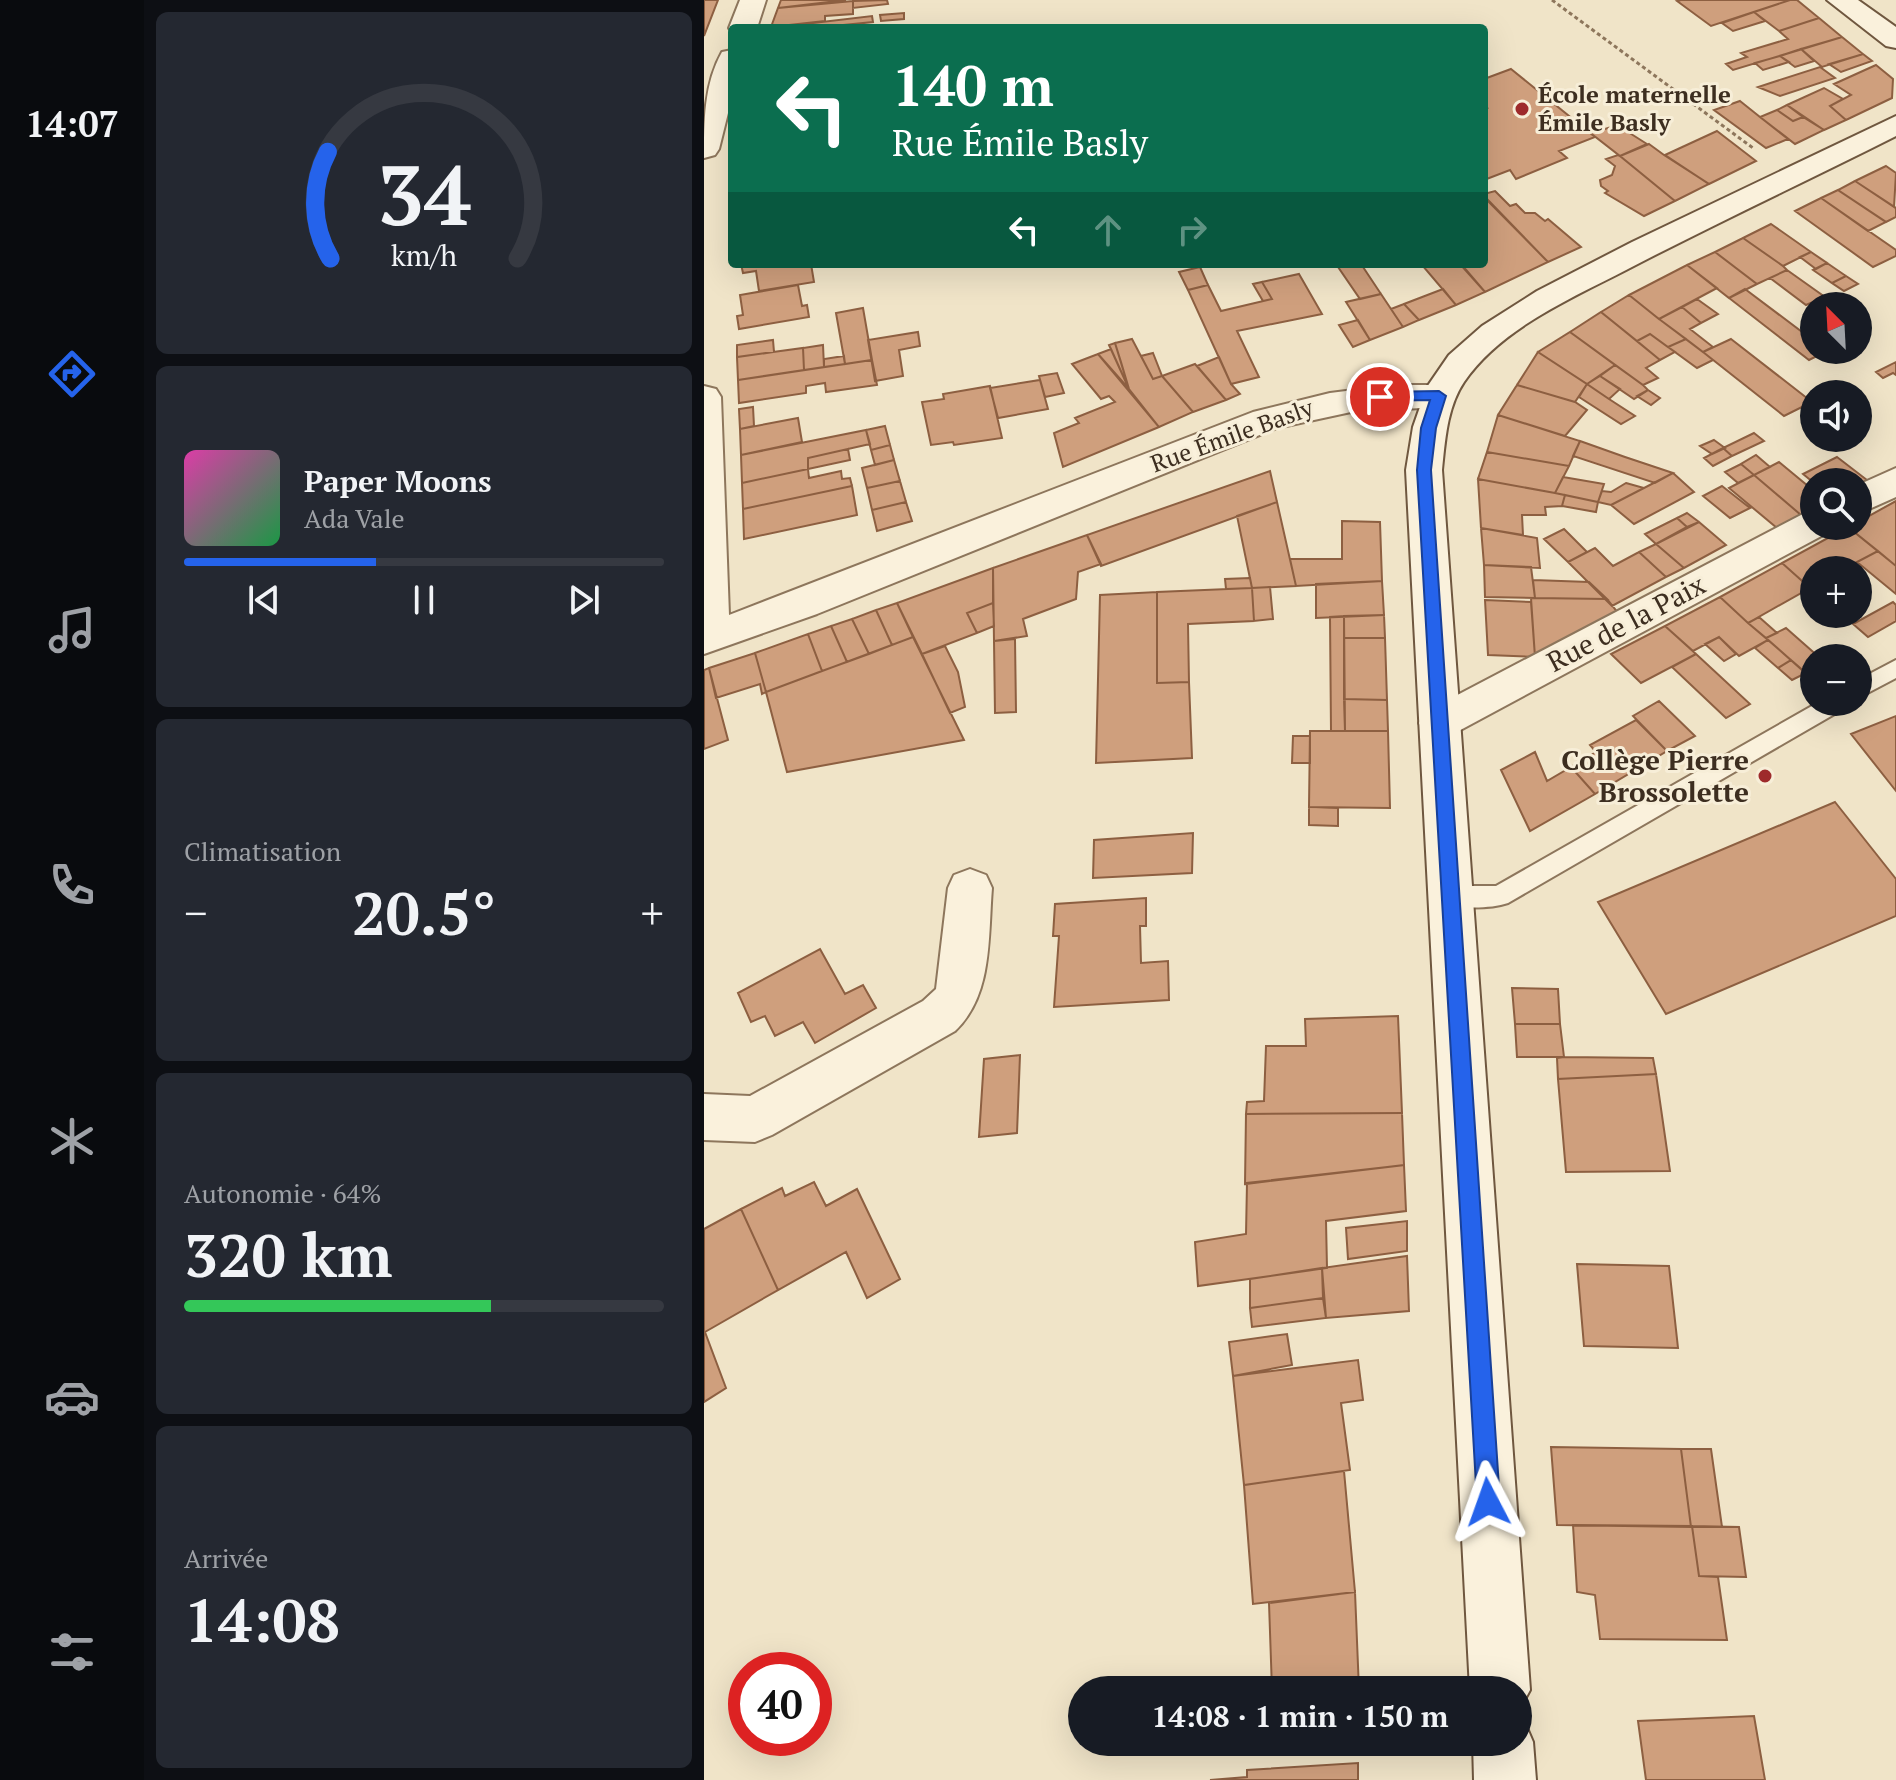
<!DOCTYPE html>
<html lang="fr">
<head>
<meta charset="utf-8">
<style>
	:root { --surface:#171b24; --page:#242831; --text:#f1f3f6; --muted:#9ea1a6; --line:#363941; --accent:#2563eb }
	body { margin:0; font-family:"PT Serif",serif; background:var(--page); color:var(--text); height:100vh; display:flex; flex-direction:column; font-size:30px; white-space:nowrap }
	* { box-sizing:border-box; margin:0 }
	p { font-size:26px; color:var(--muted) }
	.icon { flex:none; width:44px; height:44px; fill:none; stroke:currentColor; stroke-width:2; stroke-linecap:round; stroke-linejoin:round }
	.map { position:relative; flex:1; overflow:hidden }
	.sheet { display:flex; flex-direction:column; gap:12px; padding:12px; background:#0d0f14; width:560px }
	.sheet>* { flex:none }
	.guide { position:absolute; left:24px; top:24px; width:760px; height:244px; border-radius:8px; box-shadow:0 8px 32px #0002; background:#0b6e4f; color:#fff; overflow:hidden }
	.needle { width:52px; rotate:336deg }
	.buttons { position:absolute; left:1096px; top:292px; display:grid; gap:16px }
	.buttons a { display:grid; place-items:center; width:72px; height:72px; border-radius:50%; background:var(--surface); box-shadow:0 8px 32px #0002; font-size:40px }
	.speed { position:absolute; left:24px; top:1652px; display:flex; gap:16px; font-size:40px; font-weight:700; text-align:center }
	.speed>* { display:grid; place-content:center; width:104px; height:104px; border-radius:50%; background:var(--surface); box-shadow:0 8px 32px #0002; line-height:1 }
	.speed .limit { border:12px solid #d22; background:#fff; color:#111 }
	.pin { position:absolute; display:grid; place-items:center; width:68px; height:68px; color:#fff; margin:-34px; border:4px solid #fff; border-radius:50%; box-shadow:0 2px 8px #0007 }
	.me { position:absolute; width:88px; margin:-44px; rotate:356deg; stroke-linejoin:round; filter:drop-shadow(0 0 6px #0008) }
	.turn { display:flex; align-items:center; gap:28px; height:168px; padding:0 32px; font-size:36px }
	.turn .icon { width:104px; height:104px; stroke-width:2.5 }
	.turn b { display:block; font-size:56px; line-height:68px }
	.lanes { display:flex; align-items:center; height:76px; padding:0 32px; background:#0003; justify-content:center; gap:40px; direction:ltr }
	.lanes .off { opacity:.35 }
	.big { font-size:60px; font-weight:800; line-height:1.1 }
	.sheet .card { flex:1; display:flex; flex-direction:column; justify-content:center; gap:12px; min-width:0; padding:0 28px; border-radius:12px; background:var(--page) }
	.sheet .dial { align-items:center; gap:0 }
	.dial svg { height:208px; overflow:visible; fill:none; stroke:var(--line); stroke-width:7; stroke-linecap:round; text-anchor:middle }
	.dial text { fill:var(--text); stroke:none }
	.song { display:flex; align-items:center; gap:24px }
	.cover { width:96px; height:96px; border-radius:12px; background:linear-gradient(135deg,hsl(320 70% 55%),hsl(140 70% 35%)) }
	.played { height:8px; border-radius:4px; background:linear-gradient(90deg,var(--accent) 40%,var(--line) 40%) }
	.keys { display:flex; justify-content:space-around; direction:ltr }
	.heat { display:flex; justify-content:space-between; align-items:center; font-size:44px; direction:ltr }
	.charge { height:12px; border-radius:6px; background:linear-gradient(90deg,#34c759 64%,var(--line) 0) }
	.trip { position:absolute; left:364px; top:1676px; width:464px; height:80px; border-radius:40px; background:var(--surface); box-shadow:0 8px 32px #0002; font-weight:800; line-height:80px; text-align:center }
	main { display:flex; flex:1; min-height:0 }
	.dock { display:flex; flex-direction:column; width:144px; justify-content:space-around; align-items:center; background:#090b0e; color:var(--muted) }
	.dock .icon { width:56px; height:56px }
	.dock .current { color:var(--accent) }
	.dock b { font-size:36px; color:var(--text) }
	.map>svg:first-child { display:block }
	.building { fill:#cf9f7d; stroke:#8d5f41; stroke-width:2 }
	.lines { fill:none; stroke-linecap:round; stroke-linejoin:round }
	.lane-casing { stroke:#8d765c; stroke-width:4 }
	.street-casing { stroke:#8d765c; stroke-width:4 }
	.secondary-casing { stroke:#6f573f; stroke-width:4 }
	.path { stroke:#8d765c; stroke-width:3; stroke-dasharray:4 3; stroke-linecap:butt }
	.lane { fill:#faf1dc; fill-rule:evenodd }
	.street { fill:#faf1dc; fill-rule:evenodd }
	.secondary { fill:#faf1dc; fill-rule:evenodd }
	.route { fill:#2563eb; stroke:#184099; stroke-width:2 }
	.poi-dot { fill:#9e2a2b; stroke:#f7eed8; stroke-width:3 }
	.labels { text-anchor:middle; stroke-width:6; stroke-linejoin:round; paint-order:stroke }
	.far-poi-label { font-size:24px; font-weight:bold; fill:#3d2e20; stroke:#f7eed8; text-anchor:start }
	.far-street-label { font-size:24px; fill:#3d2e20; stroke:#f7eed8 }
	.street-label { font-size:28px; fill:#3d2e20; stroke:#f7eed8 }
	.poi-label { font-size:28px; font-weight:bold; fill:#3d2e20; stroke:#f7eed8; text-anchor:end }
</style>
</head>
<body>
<main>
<nav class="dock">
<b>14:07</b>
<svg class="icon current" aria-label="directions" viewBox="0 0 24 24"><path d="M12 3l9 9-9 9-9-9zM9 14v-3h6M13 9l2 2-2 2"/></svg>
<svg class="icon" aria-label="music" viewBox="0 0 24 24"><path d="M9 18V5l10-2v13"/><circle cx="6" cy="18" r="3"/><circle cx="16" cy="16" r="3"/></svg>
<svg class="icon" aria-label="phone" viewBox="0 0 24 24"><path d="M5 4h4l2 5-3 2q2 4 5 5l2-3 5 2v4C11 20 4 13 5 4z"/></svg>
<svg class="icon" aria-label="climate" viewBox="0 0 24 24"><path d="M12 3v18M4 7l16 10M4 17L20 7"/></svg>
<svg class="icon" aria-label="car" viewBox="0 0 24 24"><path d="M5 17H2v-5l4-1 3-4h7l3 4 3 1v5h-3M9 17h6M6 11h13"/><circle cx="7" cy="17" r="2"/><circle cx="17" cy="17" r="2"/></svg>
<svg class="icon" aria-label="filters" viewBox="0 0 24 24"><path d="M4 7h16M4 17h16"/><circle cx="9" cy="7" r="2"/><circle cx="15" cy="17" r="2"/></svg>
</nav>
<section class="sheet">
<div class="card dial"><svg viewBox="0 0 100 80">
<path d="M14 69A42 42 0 1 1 86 69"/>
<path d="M14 69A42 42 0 0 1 13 28" stroke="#2563eb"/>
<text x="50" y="56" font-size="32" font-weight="700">34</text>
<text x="50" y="72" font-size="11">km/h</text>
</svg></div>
<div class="card">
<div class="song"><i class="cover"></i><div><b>Paper Moons</b><p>Ada Vale</p></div></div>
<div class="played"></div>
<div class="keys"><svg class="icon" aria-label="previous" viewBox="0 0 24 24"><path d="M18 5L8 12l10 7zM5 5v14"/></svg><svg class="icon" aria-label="pause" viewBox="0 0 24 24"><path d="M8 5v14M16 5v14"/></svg><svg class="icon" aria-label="next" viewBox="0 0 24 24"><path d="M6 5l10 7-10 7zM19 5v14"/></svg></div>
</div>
<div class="card"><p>Climatisation</p>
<div class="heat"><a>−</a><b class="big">20.5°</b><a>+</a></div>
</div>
<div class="card"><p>Autonomie · 64%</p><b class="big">320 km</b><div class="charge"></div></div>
<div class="card"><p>Arrivée</p><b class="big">14:08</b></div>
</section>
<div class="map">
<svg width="1192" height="1780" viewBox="0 0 1192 1780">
	<rect width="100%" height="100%" fill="#f0e4c8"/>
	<path class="building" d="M0,0H14L0,36Z
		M77,0H142L74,8Z
		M183,0L184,4L149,8V1Z
		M977,0H1086L1007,26L973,1Z
		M1086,0H1093L1115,18L1075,31L1050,12Z
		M149,1V14L121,16V21L67,27L74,8Z
		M1050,12L1061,21L1029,31L1018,23Z
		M200,13V19L177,21L176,15Z
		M168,16L169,22L140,25V28H67Z
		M1115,18L1138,37L1029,70L1022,64L1043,57L1037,53L1084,39L1075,31Z
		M1138,37L1159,54L1118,67L1097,49Z
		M1097,49L1110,61L1091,67L1076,56Z
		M1159,54L1168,61L1137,72L1125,64Z
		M1076,56L1085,62L1059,70L1051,63Z
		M1172,65L1189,79L1188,98L1142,120L1126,106L1147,95L1130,84Z
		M1116,67L1131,78L1076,96L1054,87Z
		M807,69L891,137L855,151L863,158L812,179L806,170L780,180V109L783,108L780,106V79Z
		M1120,88L1139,99L1126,106L1142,120L1120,130L1083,105Z
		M1036,101L1056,117L1084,139L1062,148L1010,110Z
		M1083,105L1099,117L1089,121L1073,110Z
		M1073,110L1089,121L1099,117L1120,130L1091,144L1056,117Z
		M887,125L895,131L913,125L943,144L916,156L880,128Z
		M1013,131L1052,161L1005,184L961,155Z
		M945,144L960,155L1005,184L971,201L916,156Z
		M914,155L916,156L971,201L940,216L901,193L904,191L897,186L896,180L908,175L911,166L902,159Z
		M1182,166L1192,173L1190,207L1151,181Z
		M1151,181L1192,208V217L1182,222L1134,190Z
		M1134,190L1182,222L1164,231L1117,198Z
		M791,191L806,206L812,204L821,213H831L841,221L844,219L877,247L844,262L780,197V194Z
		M1117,198L1192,250V256L1169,267L1091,211Z
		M783,199L844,262L781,292L757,264H780V200Z
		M1067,224L1107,252L1079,266L1039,238Z
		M1039,238L1079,266L1083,270L1053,284L1011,252Z
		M1011,252L1053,284L1025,298L983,265Z
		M1107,252L1123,263L1112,269L1096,257Z
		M1123,263L1142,276L1128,283L1109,270Z
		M37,264H107L110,282L55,291L52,271L39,273Z
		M632,264H657L677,294L656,299Z
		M756,264L781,292L752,305L718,265Z
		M983,265L1013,288L955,319L925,295Z
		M496,267L504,285L484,290L475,272Z
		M1083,270L1121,297L1102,305L1066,278Z
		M595,274L618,314L533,331L555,377L527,384L484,290L504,285L517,311L568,299L558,282Z
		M1142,276L1154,284L1140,291L1128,283Z
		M558,282L568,299L559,301L549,284Z
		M94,285L98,306L103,305L105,317L35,329L33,316L39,315L36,295Z
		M739,289L752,305L715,320L700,304Z
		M1041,289L1110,341V350L1123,351L1105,360L1025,298Z
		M677,294L699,327L666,340L642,302Z
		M925,295L955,319L982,339L964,347L946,334L933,341L897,312Z
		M993,299L1014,314L997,323L978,307Z
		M700,304L715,320L699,327L687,309Z
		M978,307L997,323L986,329L1009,347L999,352L955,319Z
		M159,308L168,360L141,364L132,313Z
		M897,312L956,360L942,368L954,378L939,385L866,332Z
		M654,320L666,340L649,347L635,325Z
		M214,332L216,346L195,350L199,376L171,381L164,340Z
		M866,332L911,365L883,384L834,352Z
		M946,334L964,347L971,352L956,360L933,341Z
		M428,339L449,379L458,376L489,412L455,427L425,389L411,343Z
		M982,339L999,352L1009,360L993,368L964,347Z
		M1027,339L1108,402L1080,416L999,352Z
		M69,340L70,352L33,357V345Z
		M411,343L417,362L425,389L405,345Z
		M119,345L120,367L100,370L99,348Z
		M99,348L100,370L34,380L33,357Z
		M407,349L425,389L394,354Z
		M834,352L883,384L871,402L813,385Z
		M449,353L458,376L449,379L437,356Z
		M394,354L455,427L359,467L350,433L375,423L371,418L411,402L405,396L397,399L368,364Z
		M140,356L141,364L120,367V359Z
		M515,357L527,384L536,394L522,400L493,366Z
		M168,360L173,385L122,392L121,383L102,386V393L35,403L34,380Z
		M1192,362V375L1189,373L1179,378L1172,372Z
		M491,364L522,400L489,412L458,376Z
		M911,365L939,385L944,390L930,399L896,376Z
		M353,373L360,393L341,397L335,376Z
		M896,376L916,389L905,399L883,384Z
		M336,380L344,409L294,418L286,388Z
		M883,384L905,399L931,416L917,424L875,397Z
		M813,385L871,402L883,410L861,436L794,415Z
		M286,386L298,438L250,445L249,442L227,445L218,402L240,399L239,394Z
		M944,390L956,398L947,405L933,396Z
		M49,407L50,426L36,429L35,409Z
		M794,415L876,441L865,466L783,452Z
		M94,418L98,442L37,455L36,429Z
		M181,426L186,445L167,450L162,430Z
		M162,430L166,444L104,458V469L38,483L37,455Z
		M1050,433L1060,441L1028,456L1019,448Z
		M1010,440L1021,448L1008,454L996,446Z
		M876,441L921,457L969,473L951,483L869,456Z
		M186,445L190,460L171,465L167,450Z
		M1019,448L1028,456L1009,466L1000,458Z
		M144,449L146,460L104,469V458Z
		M783,452L865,466L851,493L774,479Z
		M1052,455L1066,467L1050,475L1037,464Z
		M1133,457L1163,480L1154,485V482L1110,483L1099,474Z
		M190,460L196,481L163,488L158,468Z
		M1075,462L1110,491V508L1097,515L1050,475Z
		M1037,464L1050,475L1034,483L1021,472Z
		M104,469L105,478L137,471L138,479L146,478L148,486L39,509L38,483Z
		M566,471L573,502L397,566L383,535Z
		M969,473L990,492L930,524L907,505Z
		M1050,475L1097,515L1073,528L1025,488Z
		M859,477L900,484L894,502L851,493Z
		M774,479L851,493L861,495L858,506L841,507L842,515H818L819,535L777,528Z
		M196,481L202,502L168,510L163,488Z
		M922,483L940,488L907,505L894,502L898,491L907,492Z
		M148,486L153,515L40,539L39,509Z
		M1018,486L1046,508L1026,518L999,496Z
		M861,495L894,502L892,512L858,506Z
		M1192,501V566L1144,527L1154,526V522Z
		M202,502L208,521L173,531L168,510Z
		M573,502L592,586L548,588L533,516Z
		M983,513L995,522L983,527L973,518Z
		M973,518L983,527L952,544L941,534Z
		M638,521L676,522L678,581L592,586L586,559H638Z
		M995,522L1022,545L980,568L952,544Z
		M1144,527L1174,551L1138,570H1110V586L1106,588L1078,563Z
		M777,528L833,538L836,568L780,565Z
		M860,529L883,552L864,562L840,539Z
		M383,535L397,564L374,572L372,599L319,619L323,636L290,641L289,568Z
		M952,544L980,568L962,577L935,552Z
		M891,548L909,566L935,552L962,577L908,606L864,562Z
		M1174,551L1192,566V594L1153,562Z
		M1078,563L1106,588L1044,623L1016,597Z
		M780,565L827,567L831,598L781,597Z
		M289,568V603L263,613L273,633L218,654L193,603Z
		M546,578L548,588L522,589L521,579Z
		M829,580L885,582L903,599L831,598Z
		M678,581L680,615L612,618V584Z
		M566,587L569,619L550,621L548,588Z
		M548,588L550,621L484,624L485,682L453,683V592Z
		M453,592V683L485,682L488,758L392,763L396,595Z
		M1016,597L1044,623L1064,640L1035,656L1015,637L989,651L961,626Z
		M827,598L903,599L914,613L831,657Z
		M781,600L827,602L831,657L784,655Z
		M1189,602L1192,605V621L1164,637L1149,624Z
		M193,603L209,637L188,645L172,610Z
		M289,603L290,626L273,633L263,613Z
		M172,610L188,645L165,654L148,619Z
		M680,615L681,638H640V616Z
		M640,616L641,731H627L626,617Z
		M1055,617L1073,633L1062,638L1044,623Z
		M148,619L165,654L143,662L127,626Z
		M127,626L143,662L118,671L104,634Z
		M961,626L992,654L937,683L907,654Z
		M1082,628L1116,658H1110V663L1098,670L1062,638Z
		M104,634L118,671L62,692L51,653Z
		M209,637L260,740L83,772L62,692Z
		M1015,637L1032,654L1020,661L1001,644Z
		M640,638H681L683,700L640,699Z
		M311,639L312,712L291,713L290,641Z
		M1064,640L1087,660L1074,668L1051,648Z
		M241,646L254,672L261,707L246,713L218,654Z
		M51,653L62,692L58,694L56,684L12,698L5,668Z
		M992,654L1046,704L1022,718L968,667Z
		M1087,660L1102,673L1088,680L1074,668Z
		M5,668L24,740L0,749V670Z
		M640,699L683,700L684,731H641Z
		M955,701L991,736L963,751L929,716Z
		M1192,716V791L1147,734Z
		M932,720L963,751L891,794L867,767L892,752L886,745Z
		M606,731H684L686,808L605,807Z
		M589,736H606V763H588Z
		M831,752L843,781L867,767L891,794L826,831L797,770Z
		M1131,802L1192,879V916L962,1014L894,902Z
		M605,807L634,808V826L605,825Z
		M489,833L488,873L389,878L390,840Z
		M442,898V926H436L437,963L464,961L465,1000L350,1007L355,936H349L351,904Z
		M116,949L141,994L159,985L172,1008L111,1043L99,1022L71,1036L61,1016L47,1022L34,993Z
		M808,988L854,989L856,1024H811Z
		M694,1016L698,1113L542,1114L543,1102L560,1101L562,1046H602L601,1019Z
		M811,1024H856L860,1057H813Z
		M316,1055L313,1133L275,1137L280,1059Z
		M860,1057L949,1058L952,1074L854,1079L853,1058Z
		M952,1074L966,1171L862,1172L854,1079Z
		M698,1113L700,1165L541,1184L542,1114Z
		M700,1165L702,1211L622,1221L623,1268L494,1286L491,1242L542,1234L543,1183Z
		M110,1182L122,1206L153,1189L196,1279L163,1298L142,1252L74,1290L37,1209L78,1188L81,1196Z
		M37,1209L74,1290L1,1332L22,1388L0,1402V1229Z
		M703,1221V1251L644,1259L642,1228Z
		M703,1256L705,1311L622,1318L618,1268Z
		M873,1264L965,1266L974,1348L880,1346Z
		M618,1268L619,1298L546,1308V1279Z
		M619,1298L622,1318L548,1327L546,1308Z
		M583,1334L588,1365L529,1376L525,1342Z
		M654,1360L659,1400L637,1403L646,1470L540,1485L529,1376Z
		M847,1447L977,1449L987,1527L853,1525Z
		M977,1449H1007L1018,1527H987Z
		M640,1471L651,1592L549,1604L540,1485Z
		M869,1525L988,1526L995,1576L1014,1577L1023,1640L896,1639L891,1595L873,1592Z
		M988,1526L1035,1527L1042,1577L995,1576Z
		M651,1592L655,1690H568L565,1603Z
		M1050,1716L1061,1780H942L934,1721Z
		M654,1763V1780H506L543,1777V1770Z"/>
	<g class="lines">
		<g class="lane-casing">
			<path id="lane" d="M1192,660V678L1154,698V680Z
				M1115,702H1144L1141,708L804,903C786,909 754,909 736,903L733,896L736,889L745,886H792Z"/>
		</g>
		<g class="street-casing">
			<path id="street" d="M36,0H62L53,28H28V32L25,28Z
				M28,50V97L15,149L11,155L0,158C0,121 0,84 18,52Z
				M690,385H735L747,388L752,396L747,404L735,407L647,412L573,428L113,614L0,654V386L12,389L17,397L25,615L549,412L626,393Z
				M1192,468V497L1154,514V485Z
				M1110,511V526H1127L1123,533L749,734L735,739L721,734L715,723L721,712L1097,515Z
				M266,869L282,875L288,888C284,936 289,995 251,1031L68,1135L51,1142L0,1140V1094L46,1096L219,1001L232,989L244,888L250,875Z"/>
		</g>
		<g class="secondary-casing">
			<path id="secondary" d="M1123,0H1154L1192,27V48L1182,46Z
				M1192,116V136C1103,181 1012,223 924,269C868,298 797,328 760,382C743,407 741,441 738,470L826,1690L814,1712V1690H766L702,470L709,427L723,387L745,355L778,326L833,291L928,242Z
				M814,1718L820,1721L829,1742L832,1780H770L769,1742H814Z"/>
		</g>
		<path class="path" d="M848,0L1049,148"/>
		<use href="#lane" class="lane"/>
		<use href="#street" class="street"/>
		<use href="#secondary" class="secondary"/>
	</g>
	<path class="route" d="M735,391L742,396L732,428L727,470L796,1502L792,1510L784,1513L776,1510L773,1502L713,470L717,428L726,400L676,401L669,397L676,392Z"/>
	<g class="poi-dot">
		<circle cx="818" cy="109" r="8"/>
		<circle cx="1061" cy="776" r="8"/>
	</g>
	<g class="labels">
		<g class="far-poi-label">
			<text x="834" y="103">École maternelle<tspan x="834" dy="28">Émile Basly</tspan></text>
		</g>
		<g class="far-street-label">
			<text transform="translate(528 436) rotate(-20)" y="8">Rue Émile Basly</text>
		</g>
		<g class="street-label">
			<text transform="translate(922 623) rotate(-28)" y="10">Rue de la Paix</text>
		</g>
		<g class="poi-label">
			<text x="1045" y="770">Collège Pierre<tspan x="1045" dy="32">Brossolette</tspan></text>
		</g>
	</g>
</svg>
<div class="buttons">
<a><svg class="needle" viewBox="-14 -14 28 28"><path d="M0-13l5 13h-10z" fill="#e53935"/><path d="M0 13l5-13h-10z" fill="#9ea1a6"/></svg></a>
<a><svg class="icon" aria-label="sound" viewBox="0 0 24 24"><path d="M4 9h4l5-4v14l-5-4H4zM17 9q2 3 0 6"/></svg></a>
<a><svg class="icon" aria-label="search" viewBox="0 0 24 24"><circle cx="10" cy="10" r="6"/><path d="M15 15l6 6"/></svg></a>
<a>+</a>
<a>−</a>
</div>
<div class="speed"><div class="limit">40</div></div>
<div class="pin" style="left:676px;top:397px;background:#d93025"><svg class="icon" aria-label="arrive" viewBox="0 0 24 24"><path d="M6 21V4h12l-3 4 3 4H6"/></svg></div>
<svg class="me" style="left:784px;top:1502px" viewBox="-20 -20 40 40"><path d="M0-17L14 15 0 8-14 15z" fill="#2563eb" stroke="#fff" stroke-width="4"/></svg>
<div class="trip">14:08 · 1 min · 150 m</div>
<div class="guide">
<div class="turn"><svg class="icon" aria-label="left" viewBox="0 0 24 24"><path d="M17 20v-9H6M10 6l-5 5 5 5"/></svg><div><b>140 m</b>Rue Émile Basly</div></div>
<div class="lanes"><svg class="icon" aria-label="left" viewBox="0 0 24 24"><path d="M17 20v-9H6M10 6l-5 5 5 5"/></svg><svg class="icon off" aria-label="ahead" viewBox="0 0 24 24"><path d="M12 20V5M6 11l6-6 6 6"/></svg><svg class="icon off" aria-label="right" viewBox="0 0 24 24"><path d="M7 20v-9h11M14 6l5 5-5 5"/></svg></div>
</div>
</div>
</main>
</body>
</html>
